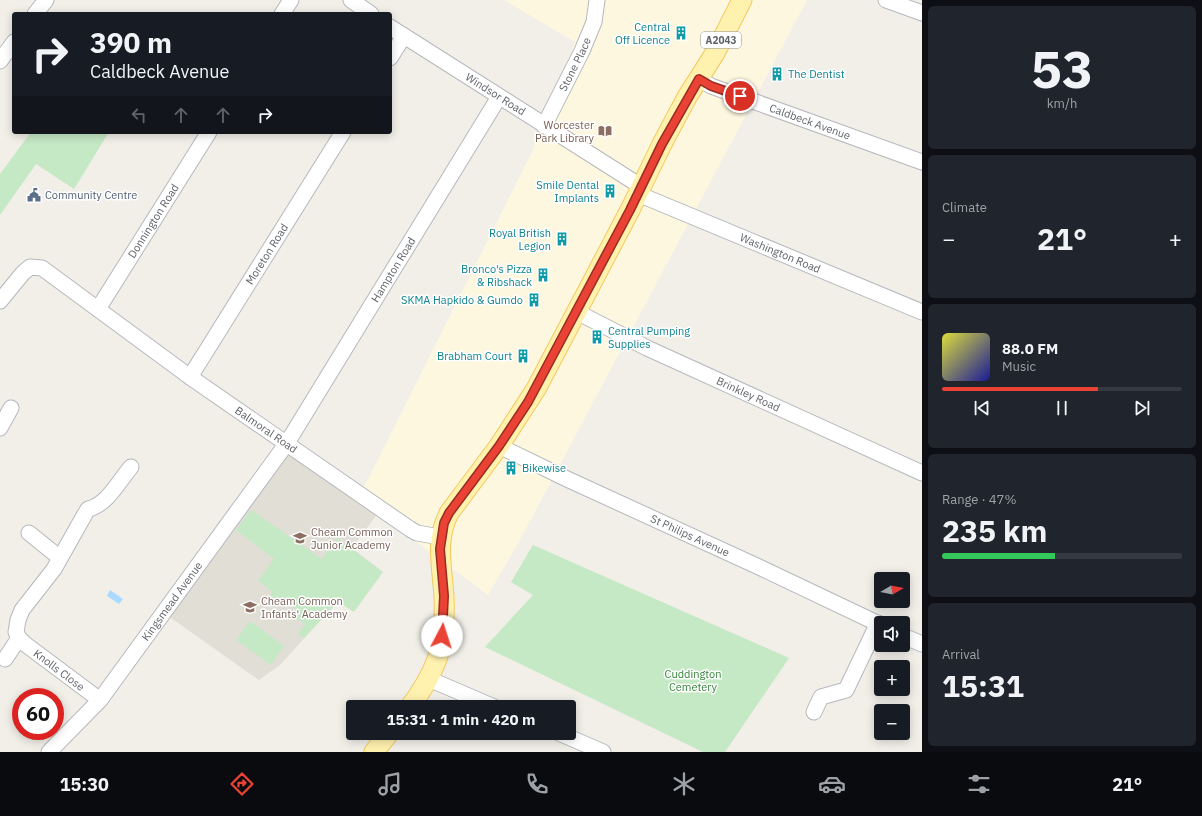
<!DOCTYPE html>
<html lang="en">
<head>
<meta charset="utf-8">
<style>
	:root { --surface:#171b24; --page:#20242c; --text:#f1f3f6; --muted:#9ea1a6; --line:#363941; --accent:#ea4335 }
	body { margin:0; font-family:"IBM Plex Sans",sans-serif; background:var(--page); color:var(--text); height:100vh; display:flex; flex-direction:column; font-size:15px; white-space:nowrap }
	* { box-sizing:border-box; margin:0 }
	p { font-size:13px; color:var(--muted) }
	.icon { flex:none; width:22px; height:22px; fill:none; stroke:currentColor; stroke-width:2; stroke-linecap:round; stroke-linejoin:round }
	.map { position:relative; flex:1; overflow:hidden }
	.sheet { display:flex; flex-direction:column; gap:6px; padding:6px; background:#0d0f14; width:280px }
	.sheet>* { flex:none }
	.banner { position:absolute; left:12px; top:12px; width:380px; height:122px; border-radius:4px; box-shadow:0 2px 10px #0003; background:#171b24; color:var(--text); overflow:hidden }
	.needle { width:26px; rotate:80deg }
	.controls { position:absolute; left:874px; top:572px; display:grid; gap:8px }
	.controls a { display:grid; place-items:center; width:36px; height:36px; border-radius:4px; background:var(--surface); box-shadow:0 2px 10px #0003; font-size:20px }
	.speed { position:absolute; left:12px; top:688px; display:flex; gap:8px; font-size:20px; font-weight:700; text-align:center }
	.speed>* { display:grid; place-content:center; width:52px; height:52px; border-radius:50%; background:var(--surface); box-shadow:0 2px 10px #0003; line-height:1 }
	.speed .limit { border:6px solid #d22; background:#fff; color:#111 }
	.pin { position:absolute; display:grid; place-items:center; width:34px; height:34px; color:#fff; margin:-17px; border:2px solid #fff; border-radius:50%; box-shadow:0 1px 4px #0007 }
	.me { position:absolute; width:44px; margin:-22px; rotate:5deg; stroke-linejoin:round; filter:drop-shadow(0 0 3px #0008) }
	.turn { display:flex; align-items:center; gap:14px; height:84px; padding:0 12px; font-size:18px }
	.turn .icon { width:52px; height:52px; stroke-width:2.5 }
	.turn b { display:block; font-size:28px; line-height:34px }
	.lanes { display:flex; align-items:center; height:38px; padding:0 12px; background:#0003; justify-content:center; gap:20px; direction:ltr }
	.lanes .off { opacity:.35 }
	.big { font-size:30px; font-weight:700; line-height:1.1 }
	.sheet .widget { flex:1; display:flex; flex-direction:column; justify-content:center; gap:6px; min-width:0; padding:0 14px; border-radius:6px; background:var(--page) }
	.sheet .dial { align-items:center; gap:0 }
	.dial b { font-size:52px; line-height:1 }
	.song { display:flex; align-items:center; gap:12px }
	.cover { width:48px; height:48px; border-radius:6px; background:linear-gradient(135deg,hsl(60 70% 55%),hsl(240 70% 35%)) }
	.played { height:4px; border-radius:2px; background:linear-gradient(90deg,var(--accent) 65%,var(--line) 65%) }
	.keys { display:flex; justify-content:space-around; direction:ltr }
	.heat { display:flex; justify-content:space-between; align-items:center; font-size:22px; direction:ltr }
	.charge { height:6px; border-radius:3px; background:linear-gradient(90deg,#34c759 47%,var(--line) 0) }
	.trip { position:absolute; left:346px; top:700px; width:230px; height:40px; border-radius:4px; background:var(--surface); box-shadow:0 2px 10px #0003; font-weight:700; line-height:40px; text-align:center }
	.menu { display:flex; height:64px; justify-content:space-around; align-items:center; background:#090b0e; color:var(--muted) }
	.menu .icon { width:28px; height:28px }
	.menu .on { color:var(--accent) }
	.menu b { font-size:18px; color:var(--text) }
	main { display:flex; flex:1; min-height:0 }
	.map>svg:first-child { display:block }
	.commercial { fill:#fef7e0 }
	.education { fill:#e1ded6 }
	.green { fill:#c5e8c5 }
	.water { fill:#aadaff }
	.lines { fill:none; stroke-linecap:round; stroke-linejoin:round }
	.minor-casing { stroke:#b5b8bc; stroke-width:17 }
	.major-casing { stroke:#f2c960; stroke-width:21 }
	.minor { stroke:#fff; stroke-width:15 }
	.major { stroke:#fff2af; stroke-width:19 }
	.route-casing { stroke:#982c22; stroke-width:10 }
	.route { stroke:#ea4335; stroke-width:7 }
	.labels { text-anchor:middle; stroke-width:3; stroke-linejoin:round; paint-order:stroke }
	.shield { fill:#fff; stroke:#8f9295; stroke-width:1 }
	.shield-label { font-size:10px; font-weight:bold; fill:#5f6368 }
	.culture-label { font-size:11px; fill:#0d838f; stroke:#fff; text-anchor:end }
	.street-label { font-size:11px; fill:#5f6368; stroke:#fff }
	.education-label { font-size:11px; fill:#785e54; stroke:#fff; text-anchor:start }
	.service-label { font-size:11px; fill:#4e5e75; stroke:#fff; text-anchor:start }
	.park-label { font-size:11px; fill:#348238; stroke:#fff }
</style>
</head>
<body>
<main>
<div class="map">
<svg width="922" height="752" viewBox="0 0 922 752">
	<rect width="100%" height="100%" fill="#f1efe8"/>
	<path class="commercial" d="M504,0H807L521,538L488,595L358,499L534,148L575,42Z"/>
	<path class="education" d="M286,448L378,513L352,548L383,572L338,601L280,665L259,680L164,613Z"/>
	<path class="green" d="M31,132H109L74,189L36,164L0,215V174Z
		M251,510L322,559L337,538L383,572L354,612L338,602L304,638L298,634L305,624L293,616L297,610L277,596L275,599L270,596L272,592L258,581L274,559L236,530Z
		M533,545L789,658L725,752H703L485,647L533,595L511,582Z
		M250,621L284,646L271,665L236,640Z"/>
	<path class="water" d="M110,590L123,599L119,604L107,596Z"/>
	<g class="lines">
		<g class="minor-casing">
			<g id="minor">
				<path d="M351,0L371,14"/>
				<path d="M886,0L922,13"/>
				<path d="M35,14L46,0"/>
				<path d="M282,14L291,0"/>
				<path id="s1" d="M390,27L642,187"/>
				<path d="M390,58L404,36"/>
				<path d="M0,61L14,42"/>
				<path id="s2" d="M699,79L711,86L922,162"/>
				<path id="s3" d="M544,126L582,51L594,22L597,0"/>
				<path id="s4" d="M638,194L922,312"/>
				<path id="s5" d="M0,301L23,273L30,267L42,268L190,377L410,529L417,533L440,537"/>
				<path id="s6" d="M98,309L209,132"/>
				<path id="s7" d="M577,312L647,348L922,473"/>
				<path id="s8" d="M190,377L343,132"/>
				<path d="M0,428L11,408"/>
				<path id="s9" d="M499,446L567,479L759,567L881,625"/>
				<path d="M29,533L60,558"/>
				<path d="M903,636L922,644"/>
				<path d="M5,659L19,638"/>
				<path d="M429,679L494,707"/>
				<path d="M100,700L25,644L19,638L16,632L18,620L22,610L54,569L85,514L88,509C107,505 119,481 131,467"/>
				<path d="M814,712L821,697L846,690L878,623"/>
				<path d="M559,733L603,752"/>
				<path id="s10" d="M49,752L100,700L287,443L499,97"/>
			</g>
		</g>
		<g class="major-casing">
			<path id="major" d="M410,707C438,669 446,644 444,596C442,567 435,540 449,513L499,446L536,389L630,210L662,144L687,97L715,53L742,0
				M374,752L389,733"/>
		</g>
		<use href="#minor" class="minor"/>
		<use href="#major" class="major"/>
	</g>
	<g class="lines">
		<g class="route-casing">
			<path id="route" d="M442,636L444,596L440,549L444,523L449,513L499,446L528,402L630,210L662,144L699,79L711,86L740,96"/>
		</g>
		<use href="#route" class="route"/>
	</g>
	<defs>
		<g id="building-bare" transform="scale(1.08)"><path d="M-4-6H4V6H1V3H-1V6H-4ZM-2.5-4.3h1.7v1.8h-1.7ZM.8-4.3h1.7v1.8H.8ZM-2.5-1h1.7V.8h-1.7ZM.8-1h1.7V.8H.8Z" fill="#0f9aa8" stroke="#fff" stroke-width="2.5" paint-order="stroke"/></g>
		<g id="library-bare" transform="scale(1.08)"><path d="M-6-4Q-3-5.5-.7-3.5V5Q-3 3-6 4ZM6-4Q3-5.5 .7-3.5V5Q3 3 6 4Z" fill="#8d6e63" stroke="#fff" stroke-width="2.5" paint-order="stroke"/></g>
		<g id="civic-bare" transform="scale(1.08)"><path d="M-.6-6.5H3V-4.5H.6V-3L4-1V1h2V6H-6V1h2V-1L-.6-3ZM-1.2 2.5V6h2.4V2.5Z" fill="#5c6f8a" stroke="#fff" stroke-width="2.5" paint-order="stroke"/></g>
		<g id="school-bare" transform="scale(1.08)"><path d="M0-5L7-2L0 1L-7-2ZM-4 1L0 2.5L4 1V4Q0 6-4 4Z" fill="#8d6e63" stroke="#fff" stroke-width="2.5" paint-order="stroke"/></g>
	</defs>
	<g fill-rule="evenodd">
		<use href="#building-bare" x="681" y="33"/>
		<use href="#building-bare" x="777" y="74"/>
		<use href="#library-bare" x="605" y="131"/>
		<use href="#building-bare" x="610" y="191"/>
		<use href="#civic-bare" x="34" y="195"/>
		<use href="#building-bare" x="562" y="239"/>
		<use href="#building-bare" x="543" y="275"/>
		<use href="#building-bare" x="534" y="300"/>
		<use href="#building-bare" x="597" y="337"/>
		<use href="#building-bare" x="523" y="356"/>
		<use href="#building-bare" x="511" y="468"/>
		<use href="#school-bare" x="300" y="538"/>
		<use href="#school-bare" x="250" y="607"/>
	</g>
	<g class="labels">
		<rect class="shield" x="701" y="32" width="40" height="16" rx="3"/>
		<g class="shield-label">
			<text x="721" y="44">A2043</text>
		</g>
		<g class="culture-label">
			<text x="670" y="31">Central<tspan x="670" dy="13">Off Licence</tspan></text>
			<text x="788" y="78" text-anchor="start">The Dentist</text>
			<text x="599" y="189">Smile Dental<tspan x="599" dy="13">Implants</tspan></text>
			<text x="551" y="237">Royal British<tspan x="551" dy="13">Legion</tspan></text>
			<text x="532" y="273">Bronco's Pizza<tspan x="532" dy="13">&amp; Ribshack</tspan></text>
			<text x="523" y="304">SKMA Hapkido &amp; Gumdo</text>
			<text x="608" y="335" text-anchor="start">Central Pumping<tspan x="608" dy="13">Supplies</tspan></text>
			<text x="512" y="360">Brabham Court</text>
			<text x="522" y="472" text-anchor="start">Bikewise</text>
		</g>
		<g class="street-label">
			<text dy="4" stroke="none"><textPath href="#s3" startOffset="69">Stone Place</textPath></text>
			<text dy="4" stroke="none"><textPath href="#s1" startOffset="125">Windsor Road</textPath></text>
			<text dy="4" stroke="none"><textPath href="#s2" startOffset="119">Caldbeck Avenue</textPath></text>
			<text dy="4" stroke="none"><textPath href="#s6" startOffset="104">Donnington Road</textPath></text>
			<text dy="4" stroke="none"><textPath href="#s4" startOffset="154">Washington Road</textPath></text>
			<text dy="4" stroke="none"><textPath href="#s8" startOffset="145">Moreton Road</textPath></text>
			<text dy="4" stroke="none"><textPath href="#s10" startOffset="594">Hampton Road</textPath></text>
			<text dy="4" stroke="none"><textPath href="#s7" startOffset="190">Brinkley Road</textPath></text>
			<text dy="4" stroke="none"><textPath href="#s5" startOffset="334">Balmoral Road</textPath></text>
			<text dy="4" stroke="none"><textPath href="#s9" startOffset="211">St Philips Avenue</textPath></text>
			<text dy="4" stroke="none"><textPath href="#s10" startOffset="195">Kingsmead Avenue</textPath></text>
			<text transform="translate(59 670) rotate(37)" y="4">Knolls Close</text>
		</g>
		<g class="education-label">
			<text x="594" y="129" text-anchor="end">Worcester<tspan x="594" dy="13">Park Library</tspan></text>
			<text x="311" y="536">Cheam Common<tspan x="311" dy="13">Junior Academy</tspan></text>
			<text x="261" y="605">Cheam Common<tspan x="261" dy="13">Infants' Academy</tspan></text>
		</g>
		<g class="service-label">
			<text x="45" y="199">Community Centre</text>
		</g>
		<g class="park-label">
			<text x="693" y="678">Cuddington<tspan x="693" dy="13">Cemetery</tspan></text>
		</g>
	</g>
</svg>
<div class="controls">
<a><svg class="needle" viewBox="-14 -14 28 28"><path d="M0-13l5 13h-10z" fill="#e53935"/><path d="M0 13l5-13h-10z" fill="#9ea1a6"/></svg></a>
<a><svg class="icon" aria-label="sound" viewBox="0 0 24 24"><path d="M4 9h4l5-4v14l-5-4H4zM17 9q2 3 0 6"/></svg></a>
<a>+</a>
<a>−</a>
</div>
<div class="speed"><div class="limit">60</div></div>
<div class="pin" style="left:740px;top:96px;background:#d93025"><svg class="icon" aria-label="arrive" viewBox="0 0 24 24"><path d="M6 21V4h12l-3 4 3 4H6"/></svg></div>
<svg class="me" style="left:442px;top:636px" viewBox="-20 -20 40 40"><circle r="19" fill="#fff"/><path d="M0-13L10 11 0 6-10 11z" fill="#ea4335"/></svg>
<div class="trip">15:31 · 1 min · 420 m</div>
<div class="banner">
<div class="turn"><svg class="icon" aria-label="right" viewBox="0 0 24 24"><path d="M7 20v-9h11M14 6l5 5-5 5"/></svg><div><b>390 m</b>Caldbeck Avenue</div></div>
<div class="lanes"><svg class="icon off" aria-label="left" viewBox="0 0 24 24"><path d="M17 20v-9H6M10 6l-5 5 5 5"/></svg><svg class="icon off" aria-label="ahead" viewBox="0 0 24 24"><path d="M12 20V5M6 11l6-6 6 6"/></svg><svg class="icon off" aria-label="ahead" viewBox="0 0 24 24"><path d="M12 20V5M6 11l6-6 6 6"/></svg><svg class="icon" aria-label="right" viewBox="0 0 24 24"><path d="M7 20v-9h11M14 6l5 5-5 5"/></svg></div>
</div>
</div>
<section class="sheet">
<div class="widget dial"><b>53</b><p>km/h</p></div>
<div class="widget"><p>Climate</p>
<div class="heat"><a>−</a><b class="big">21°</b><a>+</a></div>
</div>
<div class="widget">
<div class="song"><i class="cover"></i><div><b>88.0 FM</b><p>Music</p></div></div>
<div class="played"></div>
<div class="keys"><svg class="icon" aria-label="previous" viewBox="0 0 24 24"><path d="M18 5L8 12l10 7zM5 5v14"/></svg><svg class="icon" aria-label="pause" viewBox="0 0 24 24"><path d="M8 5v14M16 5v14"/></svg><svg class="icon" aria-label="next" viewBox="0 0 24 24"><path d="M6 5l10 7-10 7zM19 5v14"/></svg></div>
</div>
<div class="widget"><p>Range · 47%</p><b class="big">235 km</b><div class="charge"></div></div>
<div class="widget"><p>Arrival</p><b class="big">15:31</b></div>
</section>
</main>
<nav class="menu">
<b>15:30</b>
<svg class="icon on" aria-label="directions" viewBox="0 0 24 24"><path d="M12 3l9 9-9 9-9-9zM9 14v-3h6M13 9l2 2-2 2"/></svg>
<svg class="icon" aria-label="music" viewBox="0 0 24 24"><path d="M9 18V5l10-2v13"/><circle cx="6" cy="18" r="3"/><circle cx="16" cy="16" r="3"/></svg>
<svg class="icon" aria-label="phone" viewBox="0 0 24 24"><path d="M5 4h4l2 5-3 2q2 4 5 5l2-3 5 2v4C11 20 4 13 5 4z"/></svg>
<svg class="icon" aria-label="climate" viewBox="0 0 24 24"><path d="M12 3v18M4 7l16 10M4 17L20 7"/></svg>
<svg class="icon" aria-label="car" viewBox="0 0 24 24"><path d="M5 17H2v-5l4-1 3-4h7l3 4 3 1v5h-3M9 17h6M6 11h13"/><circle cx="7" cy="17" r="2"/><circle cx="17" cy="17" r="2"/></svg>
<svg class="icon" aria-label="filters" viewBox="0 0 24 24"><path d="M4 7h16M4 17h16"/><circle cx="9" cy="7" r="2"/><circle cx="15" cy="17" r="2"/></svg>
<b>21°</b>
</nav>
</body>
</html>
